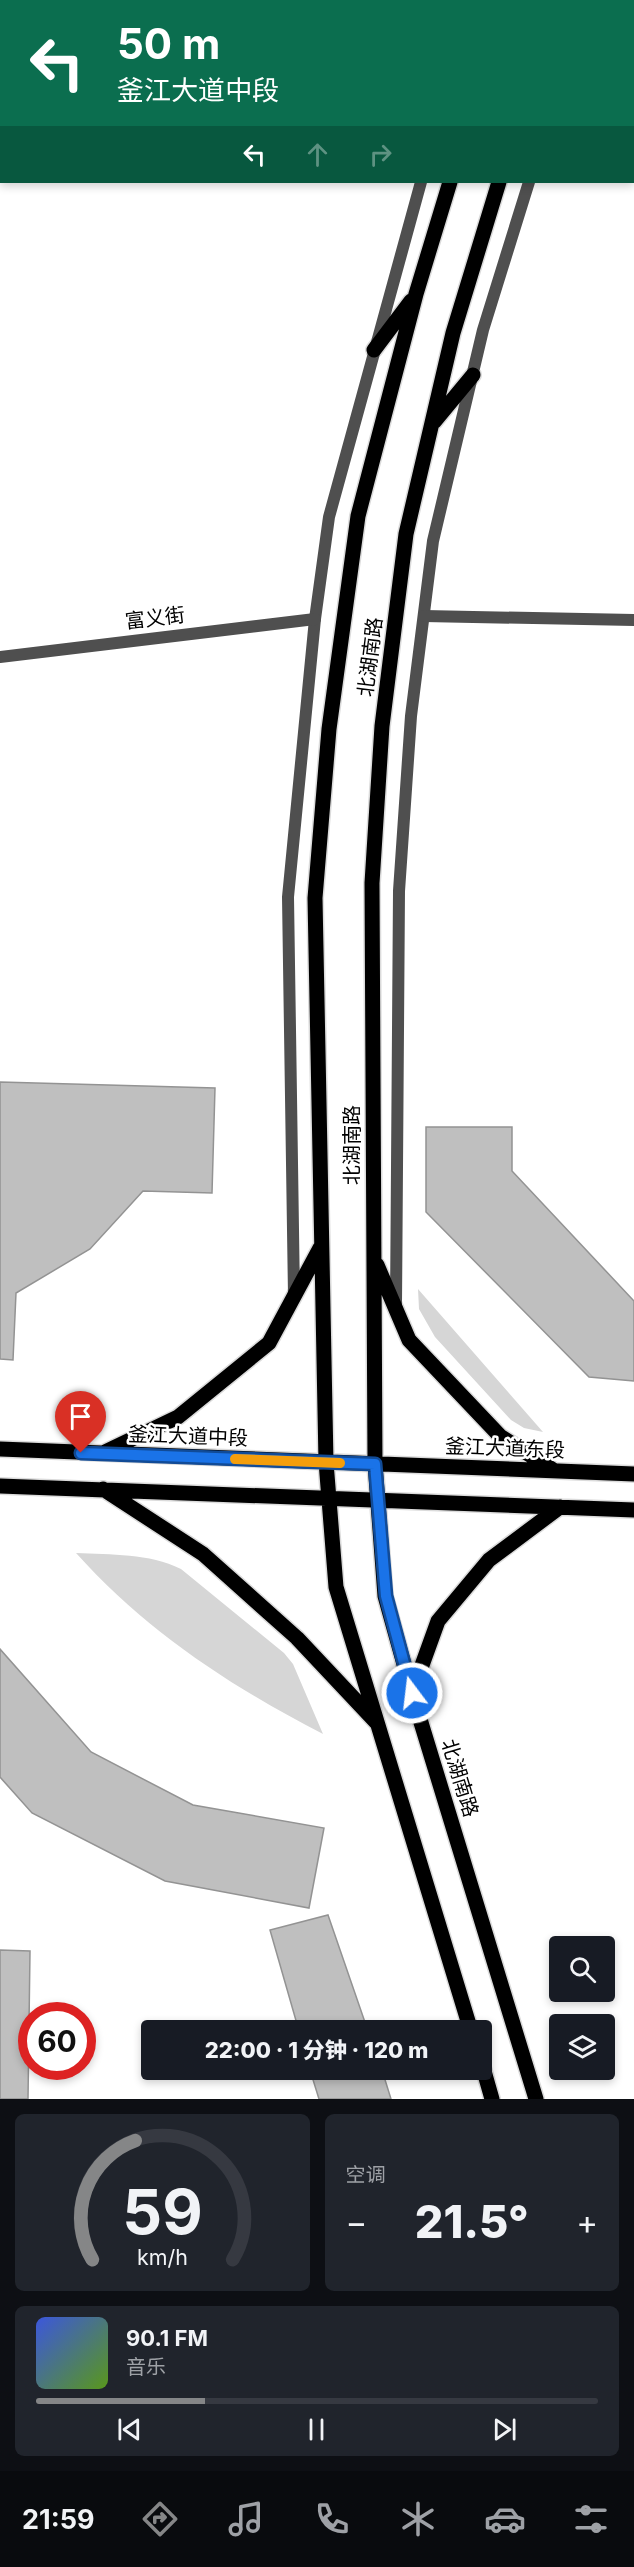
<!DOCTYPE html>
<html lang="zh">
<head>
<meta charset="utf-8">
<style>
	:root { --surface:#171b24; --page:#20242c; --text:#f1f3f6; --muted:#9ea1a6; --line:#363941; --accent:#858687 }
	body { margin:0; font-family:Inter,"Noto Sans SC",sans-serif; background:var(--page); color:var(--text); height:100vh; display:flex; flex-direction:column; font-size:22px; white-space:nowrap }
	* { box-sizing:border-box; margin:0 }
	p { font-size:20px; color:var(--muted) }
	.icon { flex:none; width:33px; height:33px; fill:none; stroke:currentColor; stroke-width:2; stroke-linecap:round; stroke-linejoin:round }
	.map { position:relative; height:2099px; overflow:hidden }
	.sheet { display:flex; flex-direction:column; gap:15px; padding:15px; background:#0d0f14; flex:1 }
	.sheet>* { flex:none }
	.hud { position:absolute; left:0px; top:0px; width:634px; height:183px; box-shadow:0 3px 9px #0003; background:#0b6e4f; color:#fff; overflow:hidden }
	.controls { position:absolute; left:549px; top:1936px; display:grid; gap:12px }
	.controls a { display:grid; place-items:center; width:66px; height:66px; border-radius:6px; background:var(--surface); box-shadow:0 3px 9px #0003; font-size:30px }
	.speed { position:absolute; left:18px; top:2002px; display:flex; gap:12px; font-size:30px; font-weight:700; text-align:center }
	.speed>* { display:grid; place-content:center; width:78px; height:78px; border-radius:50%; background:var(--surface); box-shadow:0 3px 9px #0003; line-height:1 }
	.speed .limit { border:9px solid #d22; background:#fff; color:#111 }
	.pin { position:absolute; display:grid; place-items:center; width:51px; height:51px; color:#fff; margin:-62px -26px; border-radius:50% 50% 50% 0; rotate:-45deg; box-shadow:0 0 6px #0007 }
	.pin .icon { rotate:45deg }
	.me { position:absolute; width:66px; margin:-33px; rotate:345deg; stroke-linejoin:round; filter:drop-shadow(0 0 4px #0008) }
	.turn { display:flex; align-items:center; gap:21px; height:126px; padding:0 18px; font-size:27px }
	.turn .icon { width:78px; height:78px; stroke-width:2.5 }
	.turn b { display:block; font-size:42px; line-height:51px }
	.lanes { display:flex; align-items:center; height:57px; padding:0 18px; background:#0003; justify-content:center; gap:30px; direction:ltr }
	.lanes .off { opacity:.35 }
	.big { font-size:45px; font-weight:800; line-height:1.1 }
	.sheet .card { flex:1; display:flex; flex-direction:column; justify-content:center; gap:9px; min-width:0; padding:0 21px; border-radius:9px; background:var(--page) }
	.sheet .dial { align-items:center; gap:0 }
	.dial svg { height:156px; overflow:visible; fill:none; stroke:var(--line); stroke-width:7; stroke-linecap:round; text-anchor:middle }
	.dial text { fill:var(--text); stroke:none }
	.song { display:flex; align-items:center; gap:18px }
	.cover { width:72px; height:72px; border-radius:9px; background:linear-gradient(135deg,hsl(230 70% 55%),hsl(90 70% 35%)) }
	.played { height:6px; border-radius:3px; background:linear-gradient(90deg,var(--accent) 30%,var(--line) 30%) }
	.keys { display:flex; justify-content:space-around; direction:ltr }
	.heat { display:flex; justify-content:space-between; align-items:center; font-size:33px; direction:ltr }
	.sheet .tiles { flex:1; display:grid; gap:15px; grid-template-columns:1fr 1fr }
	.card:last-child { grid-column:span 2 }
	.trip { position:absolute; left:141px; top:2020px; width:351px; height:60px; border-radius:6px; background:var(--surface); box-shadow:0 3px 9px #0003; font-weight:800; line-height:60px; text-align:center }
	.tabs { display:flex; height:96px; justify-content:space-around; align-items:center; background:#090b0e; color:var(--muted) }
	.tabs .icon { width:42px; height:42px }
	.tabs .selected { color:var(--accent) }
	.tabs b { font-size:27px; color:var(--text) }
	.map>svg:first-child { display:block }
	.green { fill:#d6d6d6 }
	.building { fill:#bfbfbf; stroke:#939393; stroke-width:1.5 }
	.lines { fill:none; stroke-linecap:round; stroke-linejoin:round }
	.primary-casing { stroke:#dbdbdb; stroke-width:18 }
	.service { stroke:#4f4f4f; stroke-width:12 }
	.minor { stroke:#4f4f4f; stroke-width:12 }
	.tertiary { stroke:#4f4f4f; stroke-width:12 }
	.primary { stroke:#000; stroke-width:15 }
	.route-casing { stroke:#114b97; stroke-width:15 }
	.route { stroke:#1a73e8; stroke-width:10 }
	.slow { stroke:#f59e0b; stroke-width:10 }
	.labels { text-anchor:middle; stroke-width:5; stroke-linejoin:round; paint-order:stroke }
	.street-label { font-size:20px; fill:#000; stroke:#fff }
</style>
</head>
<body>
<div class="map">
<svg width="634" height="2099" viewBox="0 0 634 2099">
	<rect width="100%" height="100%" fill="#fff"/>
	<path class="green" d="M418,1289L543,1432L524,1428L511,1420L435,1337L419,1309Z
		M76,1553C111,1555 149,1553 181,1569L284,1653L293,1664L323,1734C230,1686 146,1631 76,1553Z"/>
	<path class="building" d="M0,1082L215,1088L212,1193L143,1191L90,1249L16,1293L13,1360L0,1359Z
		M426,1127H512V1171L634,1301V1381L589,1377L426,1212Z
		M0,1649L91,1752L193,1805L324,1828L309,1908L165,1881L32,1813L0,1777Z
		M328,1915L368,2031H299L270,1930Z
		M0,1950L30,1951L28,2099H0Z
		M310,2070H382L391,2099H319Z"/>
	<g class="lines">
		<g class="primary-casing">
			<path id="primary" d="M504,2V0
				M554,2V0
				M450,182L416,294L358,516L329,729L315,898L326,1462L336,1587L471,2031
				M499,182L453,333L406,534L382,726L372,883L375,1464L385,1596L412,1693L536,2099
				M374,350L411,301
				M434,422L473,375
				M377,1265L409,1340L500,1436L555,1471
				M0,1449L634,1474
				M105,1452L178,1417L269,1343L320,1248
				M0,1486L634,1510
				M103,1489L203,1554L297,1638L376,1722
				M412,1693L438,1621L489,1560L560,1507
				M482,2064L492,2099"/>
		</g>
		<path class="service" d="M475,2V0
			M584,2L585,0
			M294,1296L288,897L315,619L329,517L421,182
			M396,1305L399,891L411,716L433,541L483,330L529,182"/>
		<path class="minor" d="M424,616L634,620
			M0,657L315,619"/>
		<path class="tertiary" d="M0,6H2
			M633,19H634"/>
		<use href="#primary" class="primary"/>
	</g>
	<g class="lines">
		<g class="route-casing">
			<path id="route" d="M81,1453L375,1464L386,1596L412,1693"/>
		</g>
		<use href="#route" class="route"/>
		<path class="slow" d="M235,1459L340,1463"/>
	</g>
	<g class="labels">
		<g class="street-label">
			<text transform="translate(155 618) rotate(-7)" y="7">富义街</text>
			<text transform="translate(370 657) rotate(-83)" y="7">北湖南路</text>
			<text transform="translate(352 1145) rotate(-90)" y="7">北湖南路</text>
			<text transform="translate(188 1436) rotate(2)" y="7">釜江大道中段</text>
			<text transform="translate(505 1448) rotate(2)" y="7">釜江大道东段</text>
			<text transform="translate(460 1778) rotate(73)" y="7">北湖南路</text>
		</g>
	</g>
</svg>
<div class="controls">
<a><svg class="icon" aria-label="search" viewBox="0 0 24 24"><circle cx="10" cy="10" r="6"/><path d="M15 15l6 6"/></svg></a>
<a><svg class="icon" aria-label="layers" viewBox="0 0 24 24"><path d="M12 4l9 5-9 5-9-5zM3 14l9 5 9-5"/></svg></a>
</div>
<div class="speed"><div class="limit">60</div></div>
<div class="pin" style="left:81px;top:1453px;background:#d93025"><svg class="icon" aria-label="arrive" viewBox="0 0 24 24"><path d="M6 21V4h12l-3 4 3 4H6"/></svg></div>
<svg class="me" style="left:412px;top:1693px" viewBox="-20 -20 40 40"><circle r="17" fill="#1a73e8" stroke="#fff" stroke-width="3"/><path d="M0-11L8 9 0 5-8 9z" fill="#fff"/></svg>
<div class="trip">22:00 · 1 分钟 · 120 m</div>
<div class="hud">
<div class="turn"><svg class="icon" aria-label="left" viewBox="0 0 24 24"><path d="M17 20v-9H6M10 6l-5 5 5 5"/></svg><div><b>50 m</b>釜江大道中段</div></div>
<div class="lanes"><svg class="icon" aria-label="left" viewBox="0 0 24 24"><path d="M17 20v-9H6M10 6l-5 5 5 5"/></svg><svg class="icon off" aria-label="ahead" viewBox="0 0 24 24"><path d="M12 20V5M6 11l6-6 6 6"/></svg><svg class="icon off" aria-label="right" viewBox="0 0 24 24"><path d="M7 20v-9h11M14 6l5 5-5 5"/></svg></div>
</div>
</div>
<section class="sheet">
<div class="tiles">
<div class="card dial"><svg viewBox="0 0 100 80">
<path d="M14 69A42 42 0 1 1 86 69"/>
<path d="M14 69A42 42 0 0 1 36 8" stroke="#858687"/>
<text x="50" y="56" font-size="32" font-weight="700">59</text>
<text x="50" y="72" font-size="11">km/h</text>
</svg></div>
<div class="card"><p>空调</p>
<div class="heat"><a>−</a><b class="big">21.5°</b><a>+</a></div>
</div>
<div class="card">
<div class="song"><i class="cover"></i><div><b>90.1 FM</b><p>音乐</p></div></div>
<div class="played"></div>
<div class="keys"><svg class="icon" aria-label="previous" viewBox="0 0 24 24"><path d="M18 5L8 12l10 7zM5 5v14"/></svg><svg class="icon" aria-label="pause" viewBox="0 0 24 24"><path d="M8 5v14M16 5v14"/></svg><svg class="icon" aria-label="next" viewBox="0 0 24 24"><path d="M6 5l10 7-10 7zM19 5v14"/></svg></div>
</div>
</div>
</section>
<nav class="tabs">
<b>21:59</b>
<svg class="icon selected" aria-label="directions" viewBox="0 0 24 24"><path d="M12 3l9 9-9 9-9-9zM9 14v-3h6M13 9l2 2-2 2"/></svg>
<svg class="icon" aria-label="music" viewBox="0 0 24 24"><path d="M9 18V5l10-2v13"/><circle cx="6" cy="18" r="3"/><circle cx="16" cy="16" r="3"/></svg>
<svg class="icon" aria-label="phone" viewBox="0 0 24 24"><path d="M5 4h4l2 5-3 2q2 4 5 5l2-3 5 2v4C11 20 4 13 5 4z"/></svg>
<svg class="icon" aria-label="climate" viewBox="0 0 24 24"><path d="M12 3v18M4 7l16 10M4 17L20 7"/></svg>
<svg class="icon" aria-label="car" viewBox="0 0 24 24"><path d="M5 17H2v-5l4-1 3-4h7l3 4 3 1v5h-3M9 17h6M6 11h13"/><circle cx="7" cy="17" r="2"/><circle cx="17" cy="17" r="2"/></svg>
<svg class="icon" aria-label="filters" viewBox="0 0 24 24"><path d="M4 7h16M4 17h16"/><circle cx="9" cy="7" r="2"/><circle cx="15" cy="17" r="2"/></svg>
</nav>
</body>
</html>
